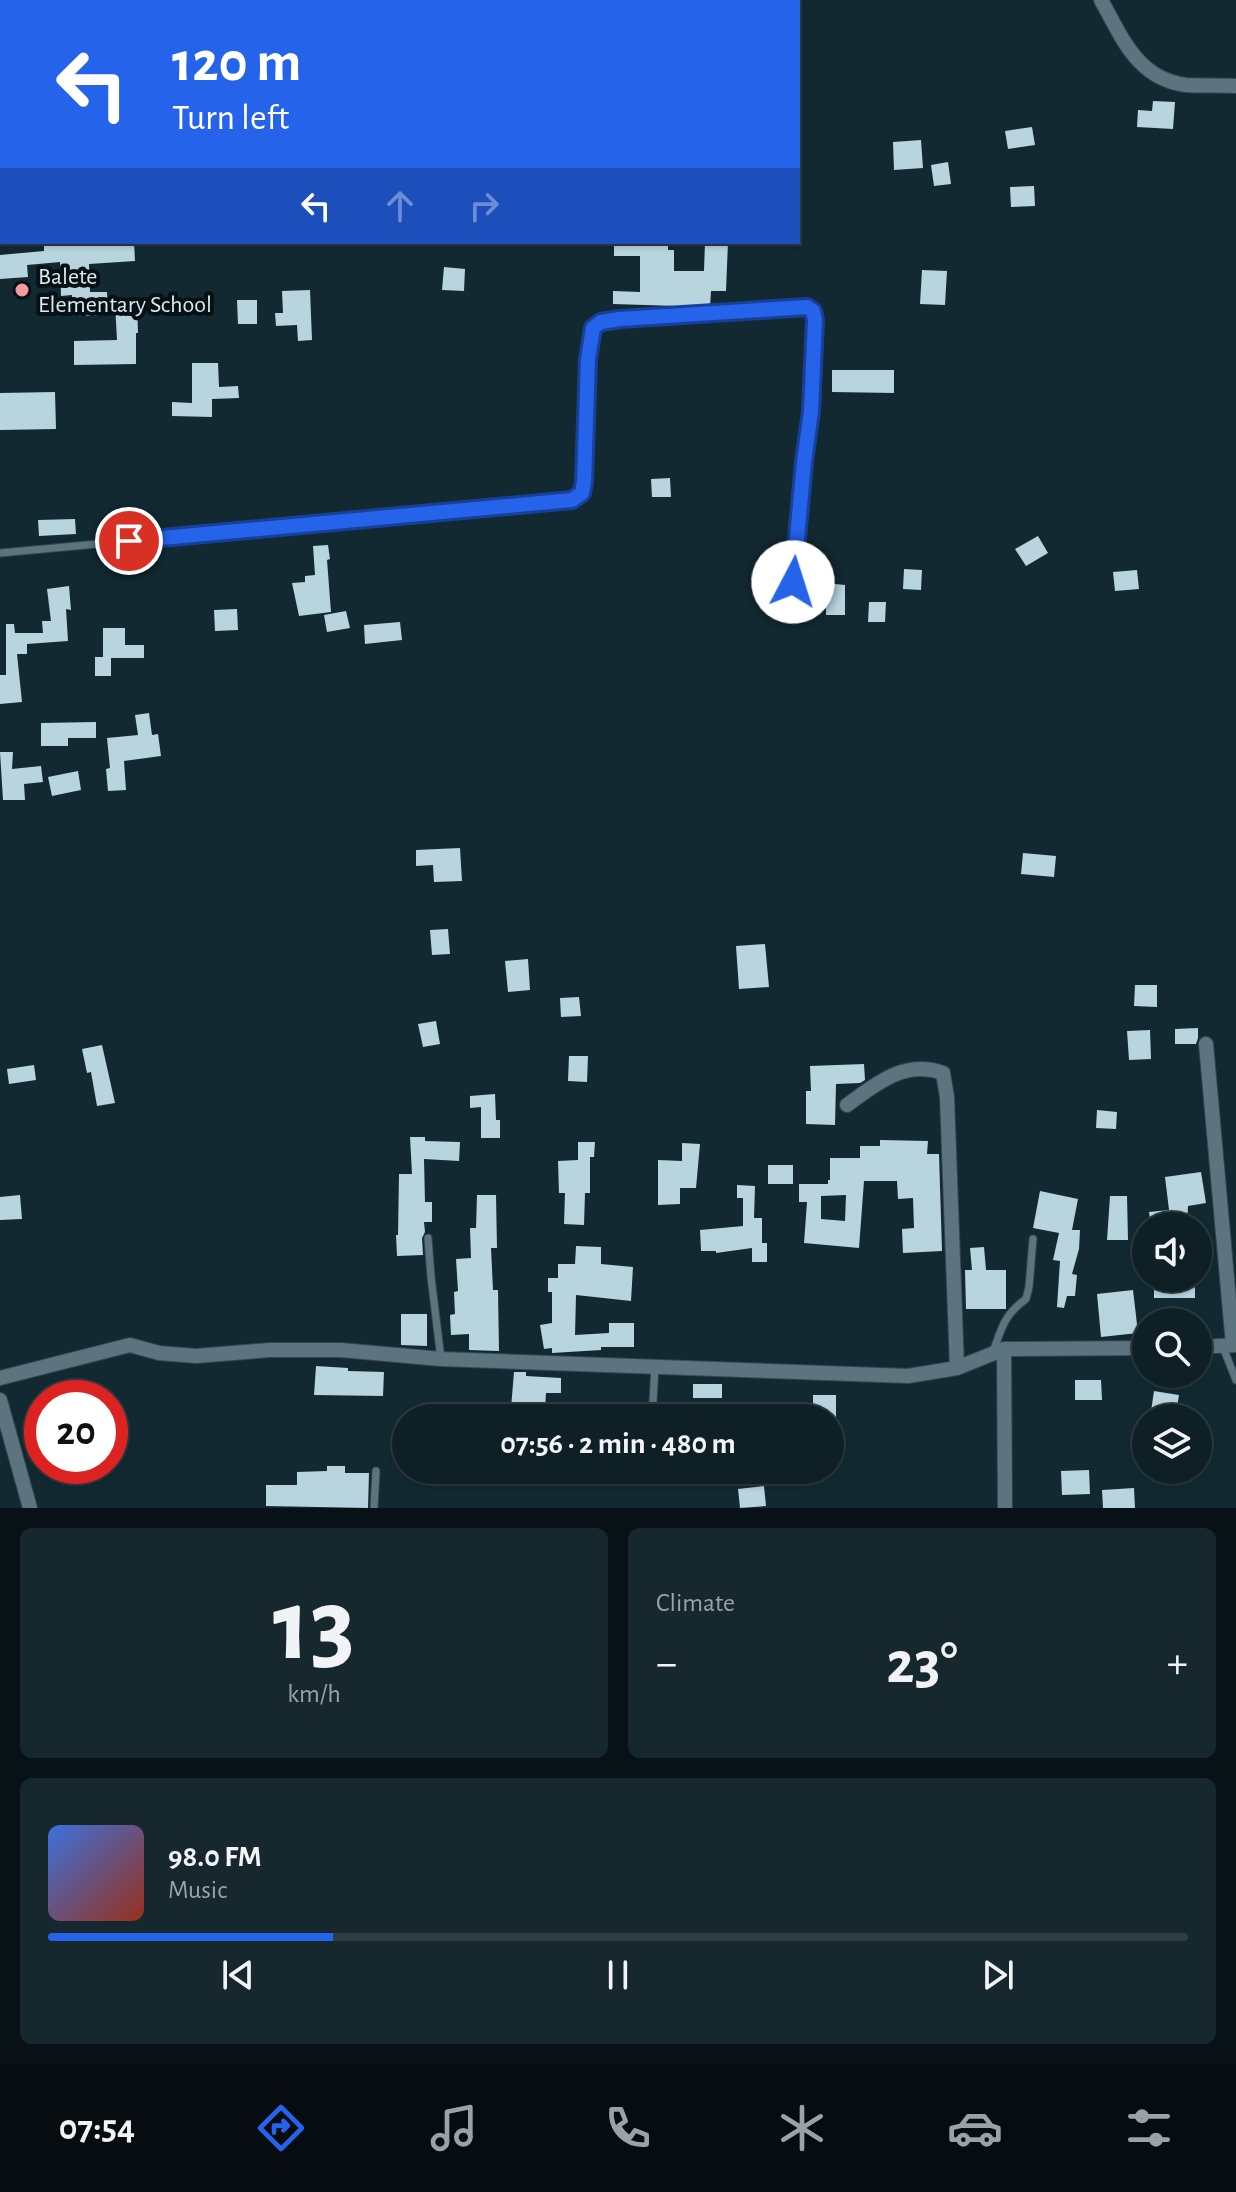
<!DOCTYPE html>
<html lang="en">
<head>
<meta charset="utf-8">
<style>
	:root { --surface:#0e1f26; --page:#17272e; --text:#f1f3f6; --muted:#9ba2a7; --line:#2e3d43; --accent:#2563eb }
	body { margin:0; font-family:"Alegreya Sans",sans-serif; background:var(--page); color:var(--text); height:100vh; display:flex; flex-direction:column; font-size:30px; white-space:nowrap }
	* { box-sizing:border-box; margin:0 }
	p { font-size:26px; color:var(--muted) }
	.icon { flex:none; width:44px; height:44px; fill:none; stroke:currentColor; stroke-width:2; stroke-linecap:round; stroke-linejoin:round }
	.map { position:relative; height:1508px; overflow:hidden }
	.sheet { display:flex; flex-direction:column; gap:20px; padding:20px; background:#081115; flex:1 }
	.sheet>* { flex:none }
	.top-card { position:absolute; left:0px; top:0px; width:800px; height:244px; box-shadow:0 2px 6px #0004,0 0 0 2px var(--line); background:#2563eb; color:#fff; overflow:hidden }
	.buttons { position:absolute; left:1132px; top:1212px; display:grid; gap:16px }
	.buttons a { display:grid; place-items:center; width:80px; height:80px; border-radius:50%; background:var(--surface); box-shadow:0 2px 6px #0004,0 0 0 2px var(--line); font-size:40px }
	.speed { position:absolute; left:24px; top:1380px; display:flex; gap:16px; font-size:40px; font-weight:700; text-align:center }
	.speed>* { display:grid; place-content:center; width:104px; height:104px; border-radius:50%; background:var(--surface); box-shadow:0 2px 6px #0004,0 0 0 2px var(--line); line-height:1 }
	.speed .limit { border:12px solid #d22; background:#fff; color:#111 }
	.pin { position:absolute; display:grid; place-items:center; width:68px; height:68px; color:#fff; margin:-34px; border:4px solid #fff; border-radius:50%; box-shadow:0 2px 8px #0007 }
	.me { position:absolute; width:88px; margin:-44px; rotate:5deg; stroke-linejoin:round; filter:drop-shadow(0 0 6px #0008) }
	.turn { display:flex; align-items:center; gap:28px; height:168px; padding:0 40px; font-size:36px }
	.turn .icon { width:104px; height:104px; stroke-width:2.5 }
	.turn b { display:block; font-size:56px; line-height:68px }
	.lanes { display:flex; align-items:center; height:76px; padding:0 40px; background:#0003; justify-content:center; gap:40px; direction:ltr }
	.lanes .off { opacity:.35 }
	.big { font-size:60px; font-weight:700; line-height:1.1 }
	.sheet .widget { flex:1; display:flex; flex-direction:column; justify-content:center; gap:12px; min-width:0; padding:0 28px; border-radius:12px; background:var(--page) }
	.sheet .dial { align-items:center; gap:0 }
	.dial b { font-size:104px; line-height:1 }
	.song { display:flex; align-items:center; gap:24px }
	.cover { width:96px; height:96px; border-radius:12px; background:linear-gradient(135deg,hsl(220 70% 55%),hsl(10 70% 35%)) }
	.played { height:8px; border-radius:4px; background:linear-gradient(90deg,var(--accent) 25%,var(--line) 25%) }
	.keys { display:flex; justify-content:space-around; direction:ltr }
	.heat { display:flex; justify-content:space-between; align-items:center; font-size:44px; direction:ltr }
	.sheet .tiles { flex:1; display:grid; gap:20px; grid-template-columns:1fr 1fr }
	.widget:last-child { grid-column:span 2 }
	.trip { position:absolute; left:392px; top:1404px; width:452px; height:80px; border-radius:40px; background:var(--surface); box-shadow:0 2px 6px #0004,0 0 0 2px var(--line); font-weight:700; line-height:80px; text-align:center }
	.menu { display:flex; height:128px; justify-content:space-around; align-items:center; background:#060c0f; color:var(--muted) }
	.menu .icon { width:56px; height:56px }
	.menu .on { color:var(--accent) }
	.menu b { font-size:36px; color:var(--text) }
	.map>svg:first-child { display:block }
	.building { fill:#b8d4df; fill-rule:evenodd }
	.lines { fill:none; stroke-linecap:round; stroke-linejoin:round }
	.service-casing { stroke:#35464d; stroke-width:9 }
	.minor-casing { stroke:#35464d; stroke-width:16 }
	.service { stroke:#5b747f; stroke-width:7 }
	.minor { stroke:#5b747f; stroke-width:14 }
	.route-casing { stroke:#184099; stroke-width:20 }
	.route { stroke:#2563eb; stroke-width:14 }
	.poi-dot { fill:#f49aa1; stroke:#071014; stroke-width:3 }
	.labels { text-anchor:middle; stroke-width:8; stroke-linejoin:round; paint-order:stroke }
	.poi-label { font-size:24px; fill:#dceaf0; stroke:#071014; text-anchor:start }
</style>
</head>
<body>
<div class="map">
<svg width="1236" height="1508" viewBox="0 0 1236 1508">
	<rect width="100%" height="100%" fill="#122932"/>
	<path class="building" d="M1153,101L1175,102L1173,129L1137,127L1138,110L1152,111Z
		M1032,127L1035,145L1008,149L1005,131Z
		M921,140L923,168L894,170L893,142Z
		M948,162L951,184L934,186L931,165Z
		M1034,186L1035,206L1011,207L1010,187Z
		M58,242H134L135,261L89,264L90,292H107L108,315L73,316L72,295L61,296L60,262L27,265L28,277L0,279V255L44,251V243Z
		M614,242H668V250H674V271H704L705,242H728L726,291H711L710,307L613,304V291L640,292V256H614Z
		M444,267L465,269L464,291L442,290Z
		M922,270L947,271L945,305L920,304Z
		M310,290L312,340L298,341L297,325L276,326L275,313H283L282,291Z
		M237,300H257V324H238Z
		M137,303L138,333H136V364L74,365V341L117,340L115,304Z
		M192,363H218L219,387L238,386L239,398L212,399V417L172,416V402L192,403Z
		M832,370H894V393L832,392Z
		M55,392L56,429L0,430V393Z
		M670,478L671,497H652L651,479Z
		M75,519L76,534L39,536L38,520Z
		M1038,536L1048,553L1026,566L1015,549Z
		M328,545L330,559L327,560L331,612L299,616L292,583L305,582V576L315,575L313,546Z
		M904,569L922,570L921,590L903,589Z
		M1137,570L1139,589L1115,591L1113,572Z
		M826,583L845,585V615H826Z
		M69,586L71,610L66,609L68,641L27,644V654H17L22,702L0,704V675H6V624H14L15,633H43L42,621H51L47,589Z
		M869,602H886L885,622H868Z
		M237,609L238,630L215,631L214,610Z
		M346,611L350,628L327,632L324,615Z
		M400,622L402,640L365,644L364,625Z
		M103,628H125V645H144V658H111V676H95V657H103Z
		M149,713L152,735L158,734L161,756L124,761L126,790L108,791L106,769L110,768L107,738L138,735L135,715Z
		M96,722V738H68V746H41V723Z
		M0,752H13L12,769L41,766L43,782L24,784L25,800H3Z
		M78,771L81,790L52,796L48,777Z
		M460,848L462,881L434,882L433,865L416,866V850Z
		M1023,853L1056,856L1054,877L1021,874Z
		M448,929L450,954L432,955L430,930Z
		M765,944L769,987L739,989L736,946Z
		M528,959L530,990L508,992L505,961Z
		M1135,985H1157V1007L1134,1006Z
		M579,997L581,1016L561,1017L560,998Z
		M436,1021L440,1044L423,1047L418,1024Z
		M1198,1028V1038L1196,1044H1175V1029Z
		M1150,1030L1151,1059L1129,1060L1127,1031Z
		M102,1045L115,1103L97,1106L91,1072L87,1073L82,1049Z
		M569,1056H588L587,1082L568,1081Z
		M864,1064L865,1080L860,1083L836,1084L835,1125L806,1124V1091H811L810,1066Z
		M34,1065L36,1080L9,1084L7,1069Z
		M495,1094L496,1120H500V1138H481V1107L470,1108V1096Z
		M1097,1110L1117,1112L1116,1129L1096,1128Z
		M410,1137H425V1141L460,1142L459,1161L424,1159L425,1202H432V1222H424L425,1232L422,1238L423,1255L397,1256L396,1235H398L399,1174H412Z
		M880,1140L928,1141L927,1154H939L942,1251L903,1253L902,1229L914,1228L913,1198L898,1199L897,1181H864L859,1248L804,1243L807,1202H799V1184H828V1180H830V1158H860V1146H880ZM846,1195L845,1221L821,1219V1196Z
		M578,1142H595L594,1157H590V1193H585L584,1225L564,1224L565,1193H559L558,1161L578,1160Z
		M682,1143L700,1144L696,1188H680V1204L658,1205V1160L682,1161Z
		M768,1165H793V1184H768Z
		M1201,1172L1206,1203L1188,1206L1187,1226H1151L1149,1212L1169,1210L1165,1177Z
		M737,1185L755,1186L754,1218H762V1243H767V1262H752V1248L716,1253V1251H701L700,1230L743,1226V1198H737Z
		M1040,1191L1078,1199L1072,1230H1080L1079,1249L1072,1274L1077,1275L1075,1296H1067L1064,1308L1057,1307L1060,1261L1053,1260L1059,1233L1033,1228Z
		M20,1195L22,1219L0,1220V1197Z
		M477,1195H496L497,1248H491L493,1290H498L499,1351L469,1350V1334L451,1335L450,1315L455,1314L454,1292L458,1291L456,1259L471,1258L470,1228H476Z
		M1110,1196H1127L1128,1240H1107Z
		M576,1246L601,1247V1264L633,1267L631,1301L576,1295L575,1335L609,1333V1323H634V1347H601V1350L552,1353V1348L544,1349L540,1325L552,1323V1292H548V1278H558V1264H575Z
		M984,1247L986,1270H1006V1309H966L965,1270H972L970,1248Z
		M1154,1278H1195V1298H1154Z
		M1133,1290L1138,1333L1101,1337L1097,1294Z
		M401,1314H427V1346L401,1345Z
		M316,1366L348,1368V1371L384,1372L383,1396L314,1395Z
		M514,1372H526V1376L561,1378V1393H546L545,1410L511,1408Z
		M1075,1380H1101L1102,1400H1075Z
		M693,1384H722V1398H693Z
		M1154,1391L1179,1395L1177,1407L1170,1406V1418H1150Z
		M813,1395H836V1418H813Z
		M327,1466H345V1473H369L368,1508L266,1506V1485H297V1472L327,1471Z
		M1089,1470L1090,1494L1062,1495L1061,1471Z
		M764,1486L766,1506L740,1508L738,1489Z
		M1134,1488L1135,1508H1103L1102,1490Z"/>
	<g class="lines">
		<g class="service-casing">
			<path id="service" d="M0,553L572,500L582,493L584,482L588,359L593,328L601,322L620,319L807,307L813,311L815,320L811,411L793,582
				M428,1238L431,1277L441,1359
				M1223,1347L1236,1380
				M993,1352C1002,1327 1004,1315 1026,1299L1029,1287L1033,1239
				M652,1418L655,1367
				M374,1508L376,1471"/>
		</g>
		<g class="minor-casing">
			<path id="minor" d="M1101,0C1122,37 1137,79 1186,85C1202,86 1219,85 1236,86
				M0,224H2
				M1206,1044L1233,1345
				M847,1105C876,1084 905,1059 943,1073L947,1097L957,1368
				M1198,1347L1236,1345
				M1004,1349L1005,1508
				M0,1378L130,1345L159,1353L196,1356L270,1350H341L441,1359L908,1376L957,1368L1004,1349L1146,1348
				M0,1400L30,1508"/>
		</g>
		<use href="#service" class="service"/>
		<use href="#minor" class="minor"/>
	</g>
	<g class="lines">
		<g class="route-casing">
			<path id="route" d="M129,541L572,500L582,493L584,482L588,359L593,328L601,322L620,319L807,307L813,311L815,320L811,411L804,462L793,582"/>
		</g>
		<use href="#route" class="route"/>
	</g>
	<circle class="poi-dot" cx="22" cy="290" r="8"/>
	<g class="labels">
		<g class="poi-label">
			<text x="38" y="284">Balete<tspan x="38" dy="28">Elementary School</tspan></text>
		</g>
	</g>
</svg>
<div class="buttons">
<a><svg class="icon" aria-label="sound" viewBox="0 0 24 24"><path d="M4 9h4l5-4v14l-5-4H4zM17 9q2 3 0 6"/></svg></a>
<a><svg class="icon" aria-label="search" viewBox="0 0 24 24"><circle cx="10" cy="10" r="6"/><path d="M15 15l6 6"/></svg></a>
<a><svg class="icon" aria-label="layers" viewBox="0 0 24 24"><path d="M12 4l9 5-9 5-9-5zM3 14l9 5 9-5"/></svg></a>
</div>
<div class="speed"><div class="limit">20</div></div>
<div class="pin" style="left:129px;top:541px;background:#d93025"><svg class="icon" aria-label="arrive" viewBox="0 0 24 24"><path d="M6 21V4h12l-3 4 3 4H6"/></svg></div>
<svg class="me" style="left:793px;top:582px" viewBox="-20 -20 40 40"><circle r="19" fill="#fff"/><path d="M0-13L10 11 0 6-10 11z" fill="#2563eb"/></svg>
<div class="trip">07:56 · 2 min · 480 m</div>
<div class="top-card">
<div class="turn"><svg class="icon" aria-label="left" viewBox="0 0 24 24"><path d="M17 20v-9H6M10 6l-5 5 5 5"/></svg><div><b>120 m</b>Turn left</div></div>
<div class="lanes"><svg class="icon" aria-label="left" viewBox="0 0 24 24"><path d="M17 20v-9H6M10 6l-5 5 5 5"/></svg><svg class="icon off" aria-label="ahead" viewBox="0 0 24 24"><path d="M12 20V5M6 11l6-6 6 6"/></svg><svg class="icon off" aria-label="right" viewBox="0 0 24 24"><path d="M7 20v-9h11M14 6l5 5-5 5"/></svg></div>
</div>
</div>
<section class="sheet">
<div class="tiles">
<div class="widget dial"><b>13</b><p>km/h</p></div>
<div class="widget"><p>Climate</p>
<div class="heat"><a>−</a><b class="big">23°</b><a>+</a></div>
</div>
<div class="widget">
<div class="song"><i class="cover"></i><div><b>98.0 FM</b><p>Music</p></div></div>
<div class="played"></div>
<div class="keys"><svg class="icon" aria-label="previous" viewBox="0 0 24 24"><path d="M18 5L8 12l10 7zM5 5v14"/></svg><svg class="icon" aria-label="pause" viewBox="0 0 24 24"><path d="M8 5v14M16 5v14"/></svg><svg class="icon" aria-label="next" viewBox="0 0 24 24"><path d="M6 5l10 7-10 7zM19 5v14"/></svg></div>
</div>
</div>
</section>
<nav class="menu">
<b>07:54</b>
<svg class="icon on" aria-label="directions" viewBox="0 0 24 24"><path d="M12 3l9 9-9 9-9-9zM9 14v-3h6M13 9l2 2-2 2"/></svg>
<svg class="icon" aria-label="music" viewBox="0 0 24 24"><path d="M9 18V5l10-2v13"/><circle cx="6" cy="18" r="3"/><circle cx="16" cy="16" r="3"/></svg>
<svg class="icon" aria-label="phone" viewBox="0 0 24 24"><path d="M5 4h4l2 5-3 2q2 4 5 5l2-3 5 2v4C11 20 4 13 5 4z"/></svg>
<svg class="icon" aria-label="climate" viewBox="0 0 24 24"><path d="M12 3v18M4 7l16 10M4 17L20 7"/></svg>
<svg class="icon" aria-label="car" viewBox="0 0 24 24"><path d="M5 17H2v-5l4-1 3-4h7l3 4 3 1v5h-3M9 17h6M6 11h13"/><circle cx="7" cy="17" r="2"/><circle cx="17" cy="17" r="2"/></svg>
<svg class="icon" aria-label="filters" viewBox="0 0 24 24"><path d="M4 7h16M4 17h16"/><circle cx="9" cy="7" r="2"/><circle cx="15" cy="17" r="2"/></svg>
</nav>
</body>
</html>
